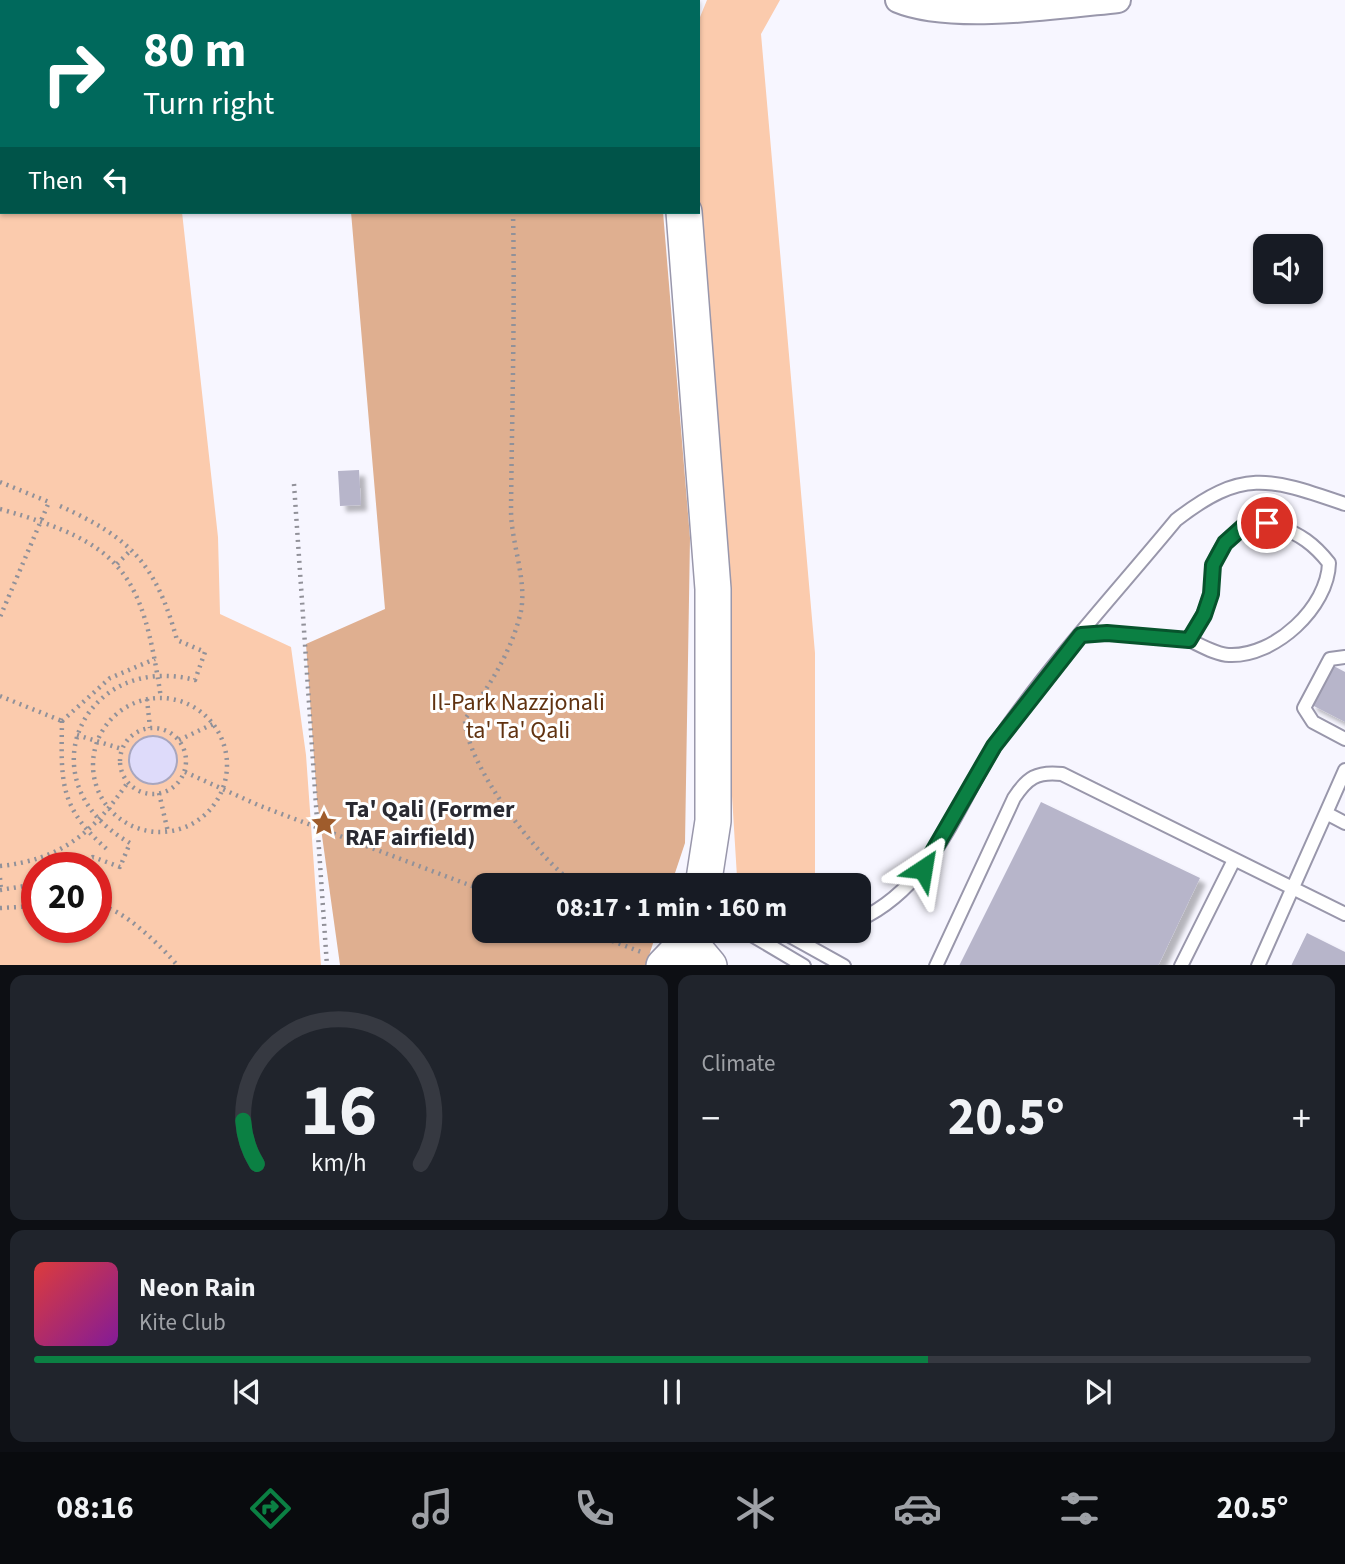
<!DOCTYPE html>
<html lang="en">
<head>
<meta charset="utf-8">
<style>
	:root { --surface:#171b24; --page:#20242c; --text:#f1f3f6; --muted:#9ea1a6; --line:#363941; --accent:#0b8043 }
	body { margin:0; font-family:"Source Sans 3",sans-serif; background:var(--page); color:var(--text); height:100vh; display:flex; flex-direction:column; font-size:26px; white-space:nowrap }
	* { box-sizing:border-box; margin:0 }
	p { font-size:23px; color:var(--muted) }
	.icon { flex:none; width:38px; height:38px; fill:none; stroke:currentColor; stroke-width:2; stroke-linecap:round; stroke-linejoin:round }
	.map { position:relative; height:965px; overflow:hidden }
	.side { display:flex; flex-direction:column; gap:10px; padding:10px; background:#0d0f14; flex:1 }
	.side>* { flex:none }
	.guide { position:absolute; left:0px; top:0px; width:700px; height:214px; box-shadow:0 2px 5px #0004; background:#00695c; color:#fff; overflow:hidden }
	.controls { position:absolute; left:1253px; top:234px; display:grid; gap:14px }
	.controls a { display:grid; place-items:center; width:70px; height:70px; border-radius:14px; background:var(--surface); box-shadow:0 2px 5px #0004; font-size:35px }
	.speed { position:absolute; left:21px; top:852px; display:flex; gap:14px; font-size:35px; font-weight:700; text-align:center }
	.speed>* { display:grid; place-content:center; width:91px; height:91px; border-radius:50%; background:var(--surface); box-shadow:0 2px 5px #0004; line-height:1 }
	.speed .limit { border:10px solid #d22; background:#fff; color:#111 }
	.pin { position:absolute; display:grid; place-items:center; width:60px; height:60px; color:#fff; margin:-30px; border:4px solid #fff; border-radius:50%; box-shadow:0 2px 7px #0007 }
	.me { position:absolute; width:77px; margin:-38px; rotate:33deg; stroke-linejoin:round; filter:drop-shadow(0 0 5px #0008) }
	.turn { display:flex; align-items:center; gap:24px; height:147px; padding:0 28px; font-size:32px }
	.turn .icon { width:91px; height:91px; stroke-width:2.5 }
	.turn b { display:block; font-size:49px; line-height:60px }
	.then { display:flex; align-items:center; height:66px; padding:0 28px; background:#0003; gap:14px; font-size:26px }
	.big { font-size:52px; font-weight:700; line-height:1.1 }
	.side .tile { flex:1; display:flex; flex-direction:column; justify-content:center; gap:10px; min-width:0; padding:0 24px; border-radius:14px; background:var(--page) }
	.side .dial { align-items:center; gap:0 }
	.dial svg { height:182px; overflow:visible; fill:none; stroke:var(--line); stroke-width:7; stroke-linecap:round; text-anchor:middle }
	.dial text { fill:var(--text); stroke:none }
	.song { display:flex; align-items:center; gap:21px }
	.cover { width:84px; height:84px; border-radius:10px; background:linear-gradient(135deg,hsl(0 70% 55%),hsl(290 70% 35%)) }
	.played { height:7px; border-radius:4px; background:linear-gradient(90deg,var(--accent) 70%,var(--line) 70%) }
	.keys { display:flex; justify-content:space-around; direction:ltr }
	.heat { display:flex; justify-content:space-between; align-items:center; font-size:38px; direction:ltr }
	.side .tiles { flex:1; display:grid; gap:10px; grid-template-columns:1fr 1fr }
	.tile:last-child { grid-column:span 2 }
	.trip { position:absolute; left:472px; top:873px; width:399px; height:70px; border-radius:14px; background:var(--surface); box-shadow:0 2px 5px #0004; font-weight:700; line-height:70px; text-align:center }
	.menu { display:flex; height:112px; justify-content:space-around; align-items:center; background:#090b0e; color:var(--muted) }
	.menu .icon { width:49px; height:49px }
	.menu .on { color:var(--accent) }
	.menu b { font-size:32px; color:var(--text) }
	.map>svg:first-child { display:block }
	.green { fill:#fbcbad; fill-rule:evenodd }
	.forest { fill:#dfaf90 }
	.water { fill:#dedbfa; stroke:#a8a6be; stroke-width:2 }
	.building { fill:#b7b5ca; filter:url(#shadow) }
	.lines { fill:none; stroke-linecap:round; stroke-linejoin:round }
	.lane-casing { stroke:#9997ab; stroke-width:16 }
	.street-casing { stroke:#9997ab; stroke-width:28 }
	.secondary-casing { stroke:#9997ab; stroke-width:38 }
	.path { stroke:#919199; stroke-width:4.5; stroke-dasharray:2 5; stroke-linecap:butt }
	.lane { stroke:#fff; stroke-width:12 }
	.street { stroke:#fff; stroke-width:24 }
	.secondary { stroke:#fff; stroke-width:35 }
	.route-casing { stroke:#07532c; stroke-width:18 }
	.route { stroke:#0b8043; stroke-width:12 }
	.labels { text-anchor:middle; stroke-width:6; stroke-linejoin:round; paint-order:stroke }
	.park-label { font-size:24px; fill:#603210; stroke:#fff }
	.poi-label { font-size:24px; font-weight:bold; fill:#292931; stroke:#fff; text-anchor:start }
</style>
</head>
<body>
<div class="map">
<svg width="1345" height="966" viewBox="0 0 1345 966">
	<defs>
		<filter id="shadow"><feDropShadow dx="6" dy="6" stdDeviation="2" flood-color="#0004"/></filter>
	</defs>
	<rect width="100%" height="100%" fill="#f7f6ff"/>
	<path class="green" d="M0,0H158L2,2V212H182L218,537L220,614L291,647L306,755L321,965L0,966ZM37,868H96V928H37Z
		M707,0H780L761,34L815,653V885H756L737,877L696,212L698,22Z"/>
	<path class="forest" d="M529,0H632L633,2H523Z
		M351,212H663L690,538L685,843L671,885L485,886V931H657L646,965H340L317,800L306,644L385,609Z"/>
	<path class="water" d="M129 760a24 24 0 1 1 48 0a24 24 0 1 1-48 0Z"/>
	<path class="building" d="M359,470L361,505L340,506L338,471Z
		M1330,664L1345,672V722L1310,704Z
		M1041,802L1200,878L1158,966H959Z
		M1307,933L1345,952V966H1291Z"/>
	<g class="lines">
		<g class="lane-casing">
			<path id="lane" d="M1081,635L1106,633L1189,640C1198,625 1206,612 1210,596C1213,585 1211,573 1214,563C1224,536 1248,517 1277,526C1300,534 1314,544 1329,563C1328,607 1275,657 1229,655C1217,655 1200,645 1189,640
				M1345,657L1330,659L1304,708L1313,722L1345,739
				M1345,770L1326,813L1345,823
				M859,920C940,882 959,794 1008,726C1059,654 1120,588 1176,520C1243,468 1269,478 1345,504
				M745,931L804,966
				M781,931L844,966
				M936,966L1014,798C1027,778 1037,771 1062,774L1345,914
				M1181,966L1234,860
				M1258,966L1326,813"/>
		</g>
		<g class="street-casing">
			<path id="street" d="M329,0L338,2
				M898,0C950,22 1060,6 1118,0
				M429,2L435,0"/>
		</g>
		<g class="secondary-casing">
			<path id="secondary" d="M670,2V0
				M684,212L713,589V821L703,886
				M688,941L709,966
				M664,966L688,941L691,931"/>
		</g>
		<path class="path" d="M626,2L628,0
			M513,212C515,312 512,411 511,510C511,543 527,579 521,611C512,651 489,687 465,719C465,764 540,862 578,886
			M0,482L49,502L0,617
			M294,484L327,966
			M60,506C131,538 156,564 177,640L205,652L195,680C84,651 22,782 130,843L120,867L93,857L74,868
			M0,509C124,544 142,572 161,698
			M117,564L132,549
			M0,696L62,721
			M93 765a67 67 0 1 1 134 0a67 67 0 1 1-134 0Z
			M147,699L150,728
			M62,721C61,783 59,808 109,851
			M62,721L110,678L155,659
			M120 761a33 33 0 1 1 66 0a33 33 0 1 1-66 0Z
			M77,735L122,749
			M179,740L213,724
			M185,772L258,805L485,891
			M159,793L168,832
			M0,866C61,860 94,832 128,782
			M0,878L1,890
			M0,890L37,884
			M96,905C121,906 162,947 178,966
			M0,908L37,906
			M586,931L641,952"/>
		<use href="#lane" class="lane"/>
		<use href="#street" class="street"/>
		<use href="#secondary" class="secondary"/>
	</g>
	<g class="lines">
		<g class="route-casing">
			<path id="route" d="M923,869L994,746L1081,635L1107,633L1189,640L1204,615L1211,594L1213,565L1225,543L1244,526L1267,523"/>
		</g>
		<use href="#route" class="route"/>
	</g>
	<defs>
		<g id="sight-bare" transform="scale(2.1)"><path d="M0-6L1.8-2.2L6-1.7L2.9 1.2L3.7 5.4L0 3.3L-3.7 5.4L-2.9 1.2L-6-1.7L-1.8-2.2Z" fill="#9f5c2c" stroke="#fff" stroke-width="2.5" paint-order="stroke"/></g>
	</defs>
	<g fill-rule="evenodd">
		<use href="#sight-bare" x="324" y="823"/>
	</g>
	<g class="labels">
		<g class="park-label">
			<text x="518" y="710">Il-Park Nazzjonali<tspan x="518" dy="28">ta' Ta' Qali</tspan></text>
		</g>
		<g class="poi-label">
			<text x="345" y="817">Ta' Qali (Former<tspan x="345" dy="28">RAF airfield)</tspan></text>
		</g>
	</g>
</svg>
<div class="controls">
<a><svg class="icon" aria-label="sound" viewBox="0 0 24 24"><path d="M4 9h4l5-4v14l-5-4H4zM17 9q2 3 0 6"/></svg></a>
</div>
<div class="speed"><div class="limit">20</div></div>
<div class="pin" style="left:1267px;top:523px;background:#d93025"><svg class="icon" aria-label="arrive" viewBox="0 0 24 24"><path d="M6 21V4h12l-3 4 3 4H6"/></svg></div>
<svg class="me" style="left:923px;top:869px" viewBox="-20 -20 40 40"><path d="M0-17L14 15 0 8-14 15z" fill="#0b8043" stroke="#fff" stroke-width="4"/></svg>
<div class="trip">08:17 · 1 min · 160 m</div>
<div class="guide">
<div class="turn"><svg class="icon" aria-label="right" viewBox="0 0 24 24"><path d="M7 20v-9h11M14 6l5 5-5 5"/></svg><div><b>80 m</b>Turn right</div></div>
<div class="then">Then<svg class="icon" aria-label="left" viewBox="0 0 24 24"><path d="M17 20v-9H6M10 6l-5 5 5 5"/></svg></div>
</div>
</div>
<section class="side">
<div class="tiles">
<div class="tile dial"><svg viewBox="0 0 100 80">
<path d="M14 69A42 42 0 1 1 86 69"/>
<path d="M14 69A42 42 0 0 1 8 50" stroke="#0b8043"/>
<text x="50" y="56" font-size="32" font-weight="700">16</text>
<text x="50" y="72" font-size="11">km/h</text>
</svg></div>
<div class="tile"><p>Climate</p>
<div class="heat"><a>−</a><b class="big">20.5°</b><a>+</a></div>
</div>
<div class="tile">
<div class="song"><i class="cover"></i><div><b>Neon Rain</b><p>Kite Club</p></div></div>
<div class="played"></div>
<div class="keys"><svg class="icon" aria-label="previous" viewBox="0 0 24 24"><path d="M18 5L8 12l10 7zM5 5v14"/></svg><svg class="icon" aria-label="pause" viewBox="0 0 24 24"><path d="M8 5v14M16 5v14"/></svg><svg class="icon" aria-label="next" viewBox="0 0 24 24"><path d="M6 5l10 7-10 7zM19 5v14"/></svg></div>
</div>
</div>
</section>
<nav class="menu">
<b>08:16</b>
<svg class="icon on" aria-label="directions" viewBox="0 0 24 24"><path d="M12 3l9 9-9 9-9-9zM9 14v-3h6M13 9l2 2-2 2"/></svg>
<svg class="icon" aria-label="music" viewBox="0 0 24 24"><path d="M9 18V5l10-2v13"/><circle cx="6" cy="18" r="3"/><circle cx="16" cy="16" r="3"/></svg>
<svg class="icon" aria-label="phone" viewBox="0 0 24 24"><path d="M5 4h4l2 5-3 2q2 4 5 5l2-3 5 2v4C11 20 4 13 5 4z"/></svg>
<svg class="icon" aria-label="climate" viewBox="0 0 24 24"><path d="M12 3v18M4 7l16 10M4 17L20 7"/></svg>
<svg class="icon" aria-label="car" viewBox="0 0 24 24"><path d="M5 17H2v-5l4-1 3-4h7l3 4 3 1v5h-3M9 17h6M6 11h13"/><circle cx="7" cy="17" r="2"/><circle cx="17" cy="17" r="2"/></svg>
<svg class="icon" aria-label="filters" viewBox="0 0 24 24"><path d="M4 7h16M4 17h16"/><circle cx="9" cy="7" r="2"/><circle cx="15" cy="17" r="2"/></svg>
<b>20.5°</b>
</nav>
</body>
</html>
